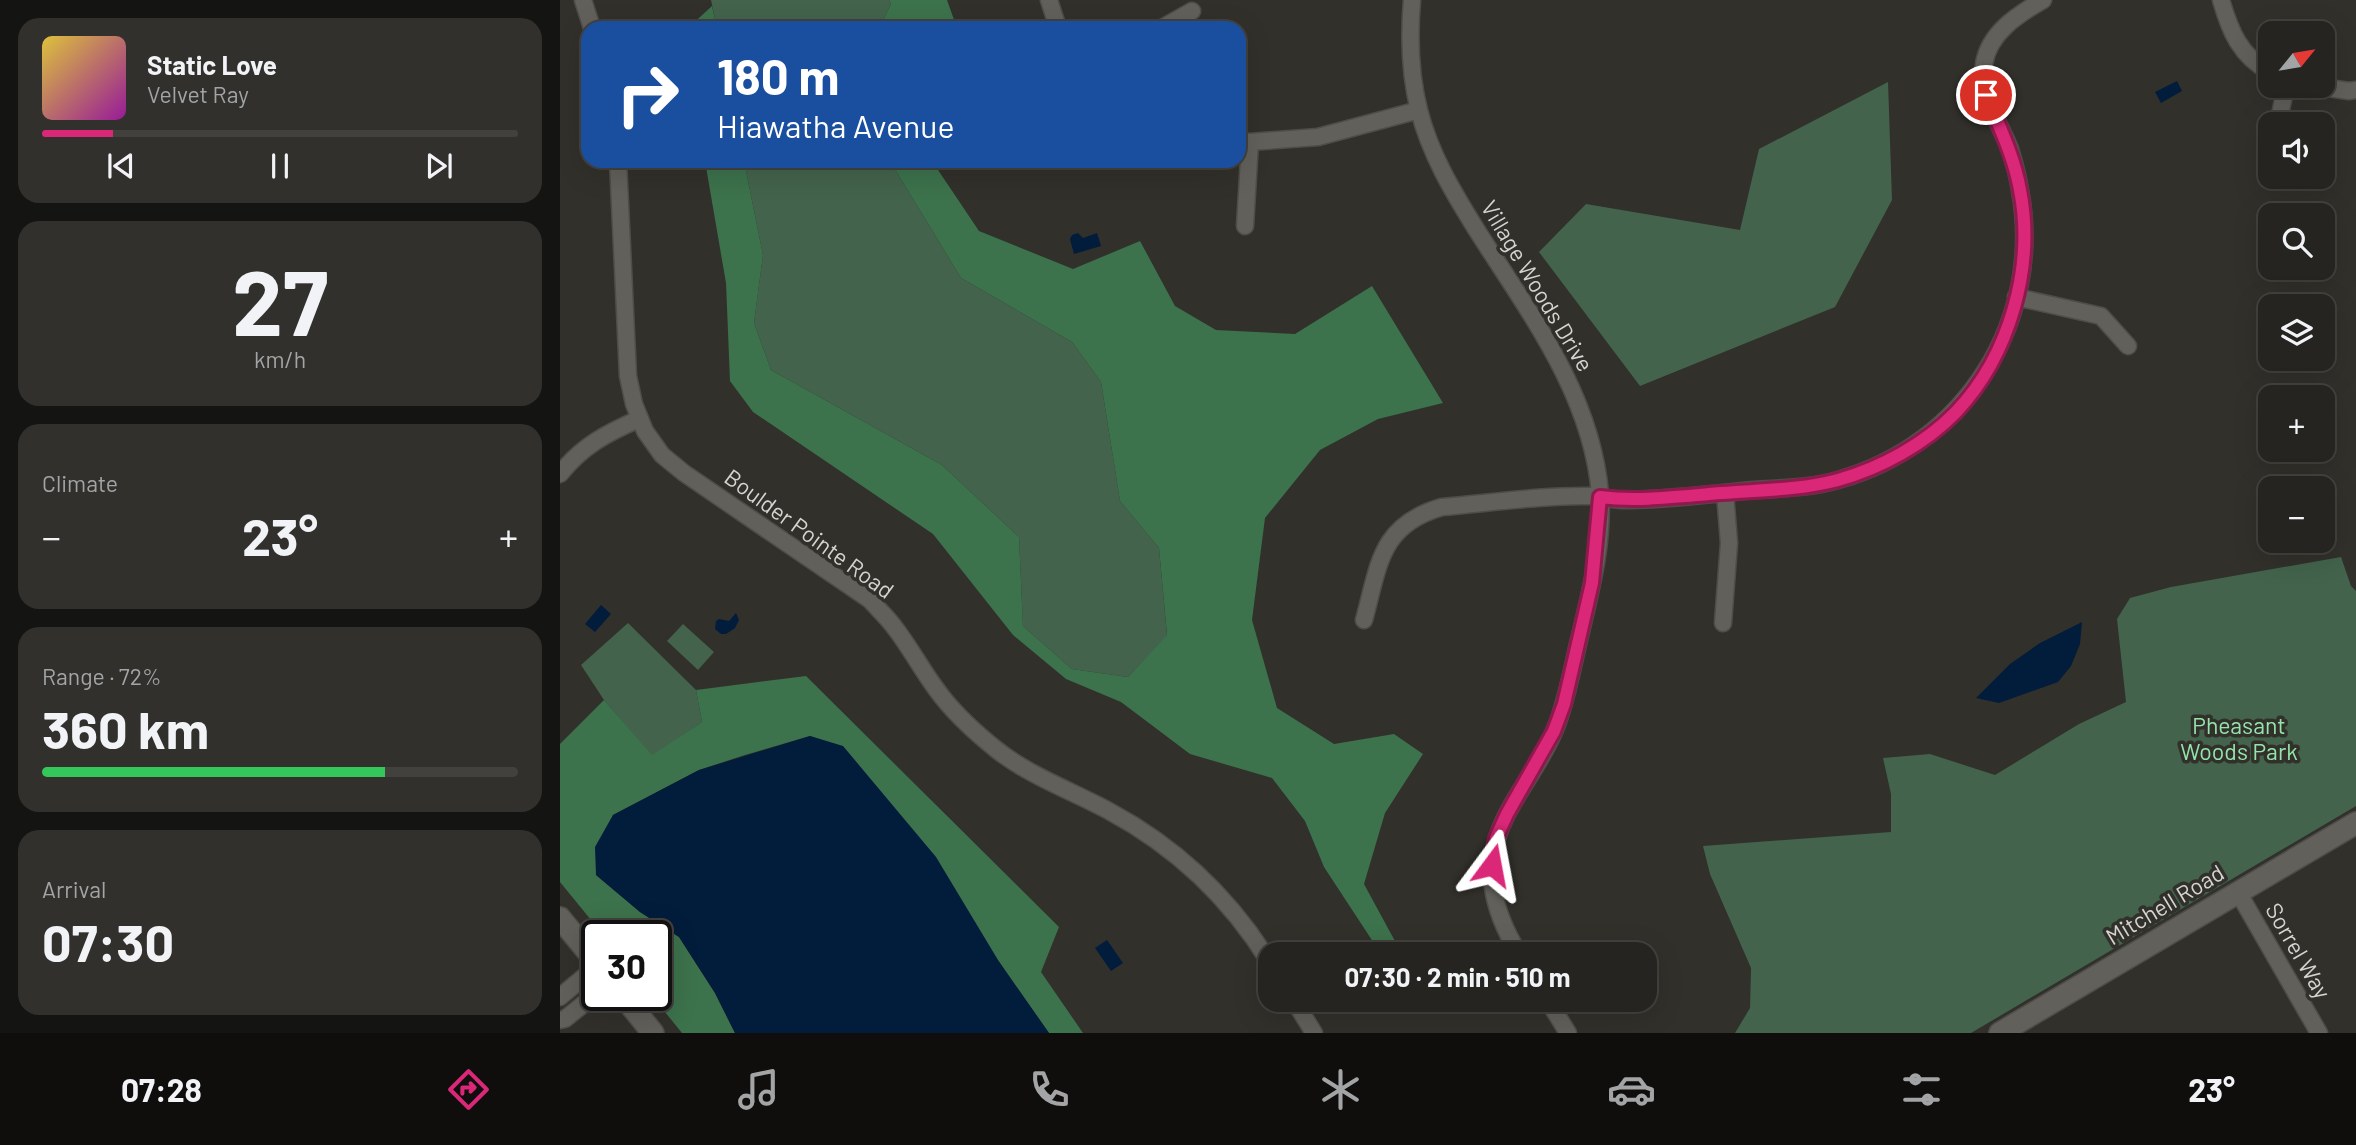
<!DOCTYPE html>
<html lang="en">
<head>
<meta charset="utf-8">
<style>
	:root { --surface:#252420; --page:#31302d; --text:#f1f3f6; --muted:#a3a4a5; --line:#42413e; --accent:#db2777 }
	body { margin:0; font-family:Barlow,sans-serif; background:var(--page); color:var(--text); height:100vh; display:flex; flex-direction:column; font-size:26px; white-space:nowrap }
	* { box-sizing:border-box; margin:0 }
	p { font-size:23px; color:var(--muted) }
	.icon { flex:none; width:38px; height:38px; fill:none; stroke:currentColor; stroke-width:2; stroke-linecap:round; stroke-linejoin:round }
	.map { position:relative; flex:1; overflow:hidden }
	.side { display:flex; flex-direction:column; gap:18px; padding:18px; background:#141412; width:560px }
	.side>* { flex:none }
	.top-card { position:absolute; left:21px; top:21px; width:665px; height:147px; border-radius:21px; box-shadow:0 7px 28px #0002,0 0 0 2px var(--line); background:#1a4fa0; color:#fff; overflow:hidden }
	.needle { width:46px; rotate:60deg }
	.fabs { position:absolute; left:1698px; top:21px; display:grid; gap:14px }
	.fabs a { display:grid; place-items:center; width:77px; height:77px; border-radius:14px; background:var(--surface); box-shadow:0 7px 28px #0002,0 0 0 2px var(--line); font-size:35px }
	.speed { position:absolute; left:21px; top:920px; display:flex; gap:14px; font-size:35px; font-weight:700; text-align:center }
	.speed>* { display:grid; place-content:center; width:91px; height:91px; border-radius:50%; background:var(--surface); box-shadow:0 7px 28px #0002,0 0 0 2px var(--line); line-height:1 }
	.speed .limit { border:4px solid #111; border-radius:10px; background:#fff; color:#111 }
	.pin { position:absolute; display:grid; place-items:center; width:60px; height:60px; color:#fff; margin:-30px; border:4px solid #fff; border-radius:50%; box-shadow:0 2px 7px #0007 }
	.me { position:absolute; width:77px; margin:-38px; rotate:13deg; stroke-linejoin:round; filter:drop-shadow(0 0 5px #0008) }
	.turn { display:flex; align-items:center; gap:24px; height:147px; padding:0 21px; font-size:32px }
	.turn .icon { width:91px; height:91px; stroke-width:2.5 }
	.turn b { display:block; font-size:49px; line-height:60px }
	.big { font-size:52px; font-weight:700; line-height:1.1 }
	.side .widget { flex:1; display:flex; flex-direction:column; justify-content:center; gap:10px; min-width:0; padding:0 24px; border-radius:21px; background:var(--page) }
	.side .dial { align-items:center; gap:0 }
	.dial b { font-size:91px; line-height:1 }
	.song { display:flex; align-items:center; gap:21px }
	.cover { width:84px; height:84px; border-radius:10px; background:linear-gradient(135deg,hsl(50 70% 55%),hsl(300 70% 35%)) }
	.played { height:7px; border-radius:4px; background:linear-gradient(90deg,var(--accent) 15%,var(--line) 15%) }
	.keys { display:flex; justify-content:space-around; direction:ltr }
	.heat { display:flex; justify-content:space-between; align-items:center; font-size:38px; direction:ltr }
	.charge { height:10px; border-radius:5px; background:linear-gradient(90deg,#34c759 72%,var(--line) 0) }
	.trip { position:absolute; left:698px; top:942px; width:399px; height:70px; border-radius:21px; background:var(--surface); box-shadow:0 7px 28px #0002,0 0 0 2px var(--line); font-weight:700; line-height:70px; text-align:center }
	.dock { display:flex; height:112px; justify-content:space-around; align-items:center; background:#0f0e0d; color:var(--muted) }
	.dock .icon { width:49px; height:49px }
	.dock .on { color:var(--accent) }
	.dock b { font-size:32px; color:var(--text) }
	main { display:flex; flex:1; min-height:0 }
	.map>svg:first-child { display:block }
	.green { fill:#43634c }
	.forest { fill:#3c724c }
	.water { fill:#021c3b }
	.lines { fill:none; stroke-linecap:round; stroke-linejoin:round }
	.street-casing { stroke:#4e4d49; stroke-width:19 }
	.secondary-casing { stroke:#4e4d49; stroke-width:24 }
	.street { stroke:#61605b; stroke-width:16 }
	.secondary { stroke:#61605b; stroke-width:21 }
	.route-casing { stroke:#8e194d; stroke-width:18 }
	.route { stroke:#db2777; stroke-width:12 }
	.labels { text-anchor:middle; stroke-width:7; stroke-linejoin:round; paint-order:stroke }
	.street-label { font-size:23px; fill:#d5d4d1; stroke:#31302b }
	.park-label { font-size:23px; fill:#94e5ab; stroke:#31302b }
</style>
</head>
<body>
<main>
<section class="side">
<div class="widget">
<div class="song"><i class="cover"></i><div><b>Static Love</b><p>Velvet Ray</p></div></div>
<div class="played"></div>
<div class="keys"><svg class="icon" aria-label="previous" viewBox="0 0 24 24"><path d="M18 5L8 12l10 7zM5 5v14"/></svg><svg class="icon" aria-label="pause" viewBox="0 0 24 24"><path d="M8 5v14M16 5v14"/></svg><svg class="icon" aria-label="next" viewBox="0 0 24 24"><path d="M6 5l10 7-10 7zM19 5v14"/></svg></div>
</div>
<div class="widget dial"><b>27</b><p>km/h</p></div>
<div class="widget"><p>Climate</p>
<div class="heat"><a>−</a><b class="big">23°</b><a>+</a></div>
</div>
<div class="widget"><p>Range · 72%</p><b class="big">360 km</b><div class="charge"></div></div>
<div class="widget"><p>Arrival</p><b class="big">07:30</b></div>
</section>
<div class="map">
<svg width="1796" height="1033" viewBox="0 0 1796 1033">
	<rect width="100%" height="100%" fill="#31302b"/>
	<path class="green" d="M151,0H329L331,4L319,28H157Z
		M1328,82L1332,200L1275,307L1080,386L979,252L1026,204L1180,230L1199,149Z
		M184,161H332L336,171L401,278L512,342L541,382L560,501L599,548L607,636L568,677L512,669L463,626L459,537L382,465L211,370L194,323L203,255Z
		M1781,557L1791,586L1796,591V806L1411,1033H1175L1190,1008L1191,968L1150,874L1143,846L1331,832V794L1323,758L1370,754L1435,775L1519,724L1566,702L1557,619L1570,598L1611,587Z
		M68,623L136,690L142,722L92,756L44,700L21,665Z
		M123,624L154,652L138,670L107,641Z"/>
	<path class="forest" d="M329,0H387L397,28H319L331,4Z
		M152,6L157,28H128Z
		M145,161H184L203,255L194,323L211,370L382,465L459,537L463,626L512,669L568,677L607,635L599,548L560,501L541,382L512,342L401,278L336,171L332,161H372L419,231L513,269L580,241L615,306L656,330L735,334L812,286L883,403L818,419L760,450L705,518L692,620L717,708L774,744L834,734L863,754L825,813L804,884L842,954H821L764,867L745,821L712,778L630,754L561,702L506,679L453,635L373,534L193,412L170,381L166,283Z
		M246,676L499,927L481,972L523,1033H489L283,747L250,736L185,755L139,770L53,815L36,875L80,912L119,937L155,993L175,1033H122L92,996H96V936H44L0,882V744L44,700L92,755L142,722L136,690Z"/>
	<path class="water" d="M1617,81L1622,91L1601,103L1595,92Z
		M518,233L523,238L537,233L541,246L514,254L510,239L512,235Z
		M41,605L51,614L35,632L25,624Z
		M176,613L179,620L175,628L166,634H161L155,629L156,621L159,619L169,621Z
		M1522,622L1520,644L1511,666L1498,682L1439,703L1416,698L1450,664L1480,643Z
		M250,736L283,746L376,857L438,960L489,1033H175L155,993L119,937L80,912L36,875L35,847L53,815L139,770Z
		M547,940L563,963L551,971L535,948Z"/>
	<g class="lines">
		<g class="street-casing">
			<path id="street" d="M23,0L32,28
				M489,0L498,28
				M852,0C849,36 850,75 859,110C870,154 893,192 916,229C968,311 1032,394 1040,494C1044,543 1030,593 1019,640C1012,669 1007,699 996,727C984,758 962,785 947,814C921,864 931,908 959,954
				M1661,0C1670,31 1680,56 1710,72
				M602,28L632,11
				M1755,86L1789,91L1796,90
				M1718,124L1726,86
				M679,141L690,142L758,137L859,110
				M58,161L68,376L74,404L85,431L102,455L124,473L310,600C318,609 328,618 335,628C352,650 365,676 383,698C399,718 417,734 437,750C470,776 512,791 549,811C616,847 670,898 710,963
				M685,226L690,142
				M1456,297L1541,316L1568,346
				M0,474C22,446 47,433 79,419
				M804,620C819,566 819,525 882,507C929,503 983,495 1030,496C1040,497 1051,499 1062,500C1105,500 1150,494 1194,490C1222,488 1251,488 1278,480C1405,445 1484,320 1460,190C1458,177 1454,162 1450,149C1439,121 1419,96 1424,64C1429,33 1457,15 1483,0
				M1163,623L1169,543L1165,493
				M1678,892L1759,1033
				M0,997L25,976L37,975
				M733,999L754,1033
				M987,999L1008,1033
				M0,1020L5,1019L37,993"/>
		</g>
		<g class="secondary-casing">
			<path id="secondary" d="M0,918L37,963
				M63,996L93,1033
				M1440,1033L1796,823"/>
		</g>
		<use href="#street" class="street"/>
		<use href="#secondary" class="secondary"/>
	</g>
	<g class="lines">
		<g class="route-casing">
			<path id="route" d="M932,865L936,838L947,814L994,731L1004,704L1032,583L1040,497C1080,502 1122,496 1162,493C1200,490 1241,490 1278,480C1321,468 1365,444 1396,412C1450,355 1475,266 1460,190C1454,156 1439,126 1426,95"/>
		</g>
		<use href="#route" class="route"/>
	</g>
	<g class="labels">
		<g class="street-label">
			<text transform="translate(977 286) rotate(59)" y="8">Village Woods Drive</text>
			<text transform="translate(249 534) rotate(36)" y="8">Boulder Pointe Road</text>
			<text transform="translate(1605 905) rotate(-31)" y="8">Mitchell Road</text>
			<text transform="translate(1738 951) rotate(60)" y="8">Sorrel Way</text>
		</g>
		<g class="park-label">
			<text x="1679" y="734">Pheasant<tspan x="1679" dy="26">Woods Park</tspan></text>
		</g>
	</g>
</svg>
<div class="fabs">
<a><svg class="needle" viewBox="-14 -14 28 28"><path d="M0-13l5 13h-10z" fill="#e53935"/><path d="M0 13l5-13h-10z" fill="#a3a4a5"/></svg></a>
<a><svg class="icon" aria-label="sound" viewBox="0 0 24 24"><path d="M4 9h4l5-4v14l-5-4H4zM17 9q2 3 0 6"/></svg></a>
<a><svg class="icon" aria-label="search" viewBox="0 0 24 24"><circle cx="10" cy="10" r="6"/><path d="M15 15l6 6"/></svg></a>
<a><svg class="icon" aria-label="layers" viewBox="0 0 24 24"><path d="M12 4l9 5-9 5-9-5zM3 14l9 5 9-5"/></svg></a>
<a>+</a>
<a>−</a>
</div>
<div class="speed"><div class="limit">30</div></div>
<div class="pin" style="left:1426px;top:95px;background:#d93025"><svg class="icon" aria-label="arrive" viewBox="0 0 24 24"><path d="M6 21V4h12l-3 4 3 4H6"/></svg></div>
<svg class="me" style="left:932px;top:865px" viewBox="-20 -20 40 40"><path d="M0-17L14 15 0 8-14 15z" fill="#db2777" stroke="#fff" stroke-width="4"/></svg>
<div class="trip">07:30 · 2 min · 510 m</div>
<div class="top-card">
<div class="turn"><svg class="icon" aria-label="right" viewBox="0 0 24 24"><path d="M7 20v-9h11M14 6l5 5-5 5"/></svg><div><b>180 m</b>Hiawatha Avenue</div></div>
</div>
</div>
</main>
<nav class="dock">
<b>07:28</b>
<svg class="icon on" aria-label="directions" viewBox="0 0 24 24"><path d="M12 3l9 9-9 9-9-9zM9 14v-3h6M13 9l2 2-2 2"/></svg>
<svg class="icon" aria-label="music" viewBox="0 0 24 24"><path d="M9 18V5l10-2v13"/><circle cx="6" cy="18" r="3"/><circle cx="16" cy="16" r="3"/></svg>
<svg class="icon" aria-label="phone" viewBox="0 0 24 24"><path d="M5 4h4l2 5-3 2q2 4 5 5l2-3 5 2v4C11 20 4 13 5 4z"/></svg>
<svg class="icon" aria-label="climate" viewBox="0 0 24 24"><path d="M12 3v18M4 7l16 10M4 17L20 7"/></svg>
<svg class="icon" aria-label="car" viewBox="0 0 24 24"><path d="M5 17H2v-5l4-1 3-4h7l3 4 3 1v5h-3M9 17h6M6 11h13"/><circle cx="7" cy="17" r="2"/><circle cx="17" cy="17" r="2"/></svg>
<svg class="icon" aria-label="filters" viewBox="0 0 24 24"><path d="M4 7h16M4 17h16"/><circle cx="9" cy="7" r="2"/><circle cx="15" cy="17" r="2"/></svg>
<b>23°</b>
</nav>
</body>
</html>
